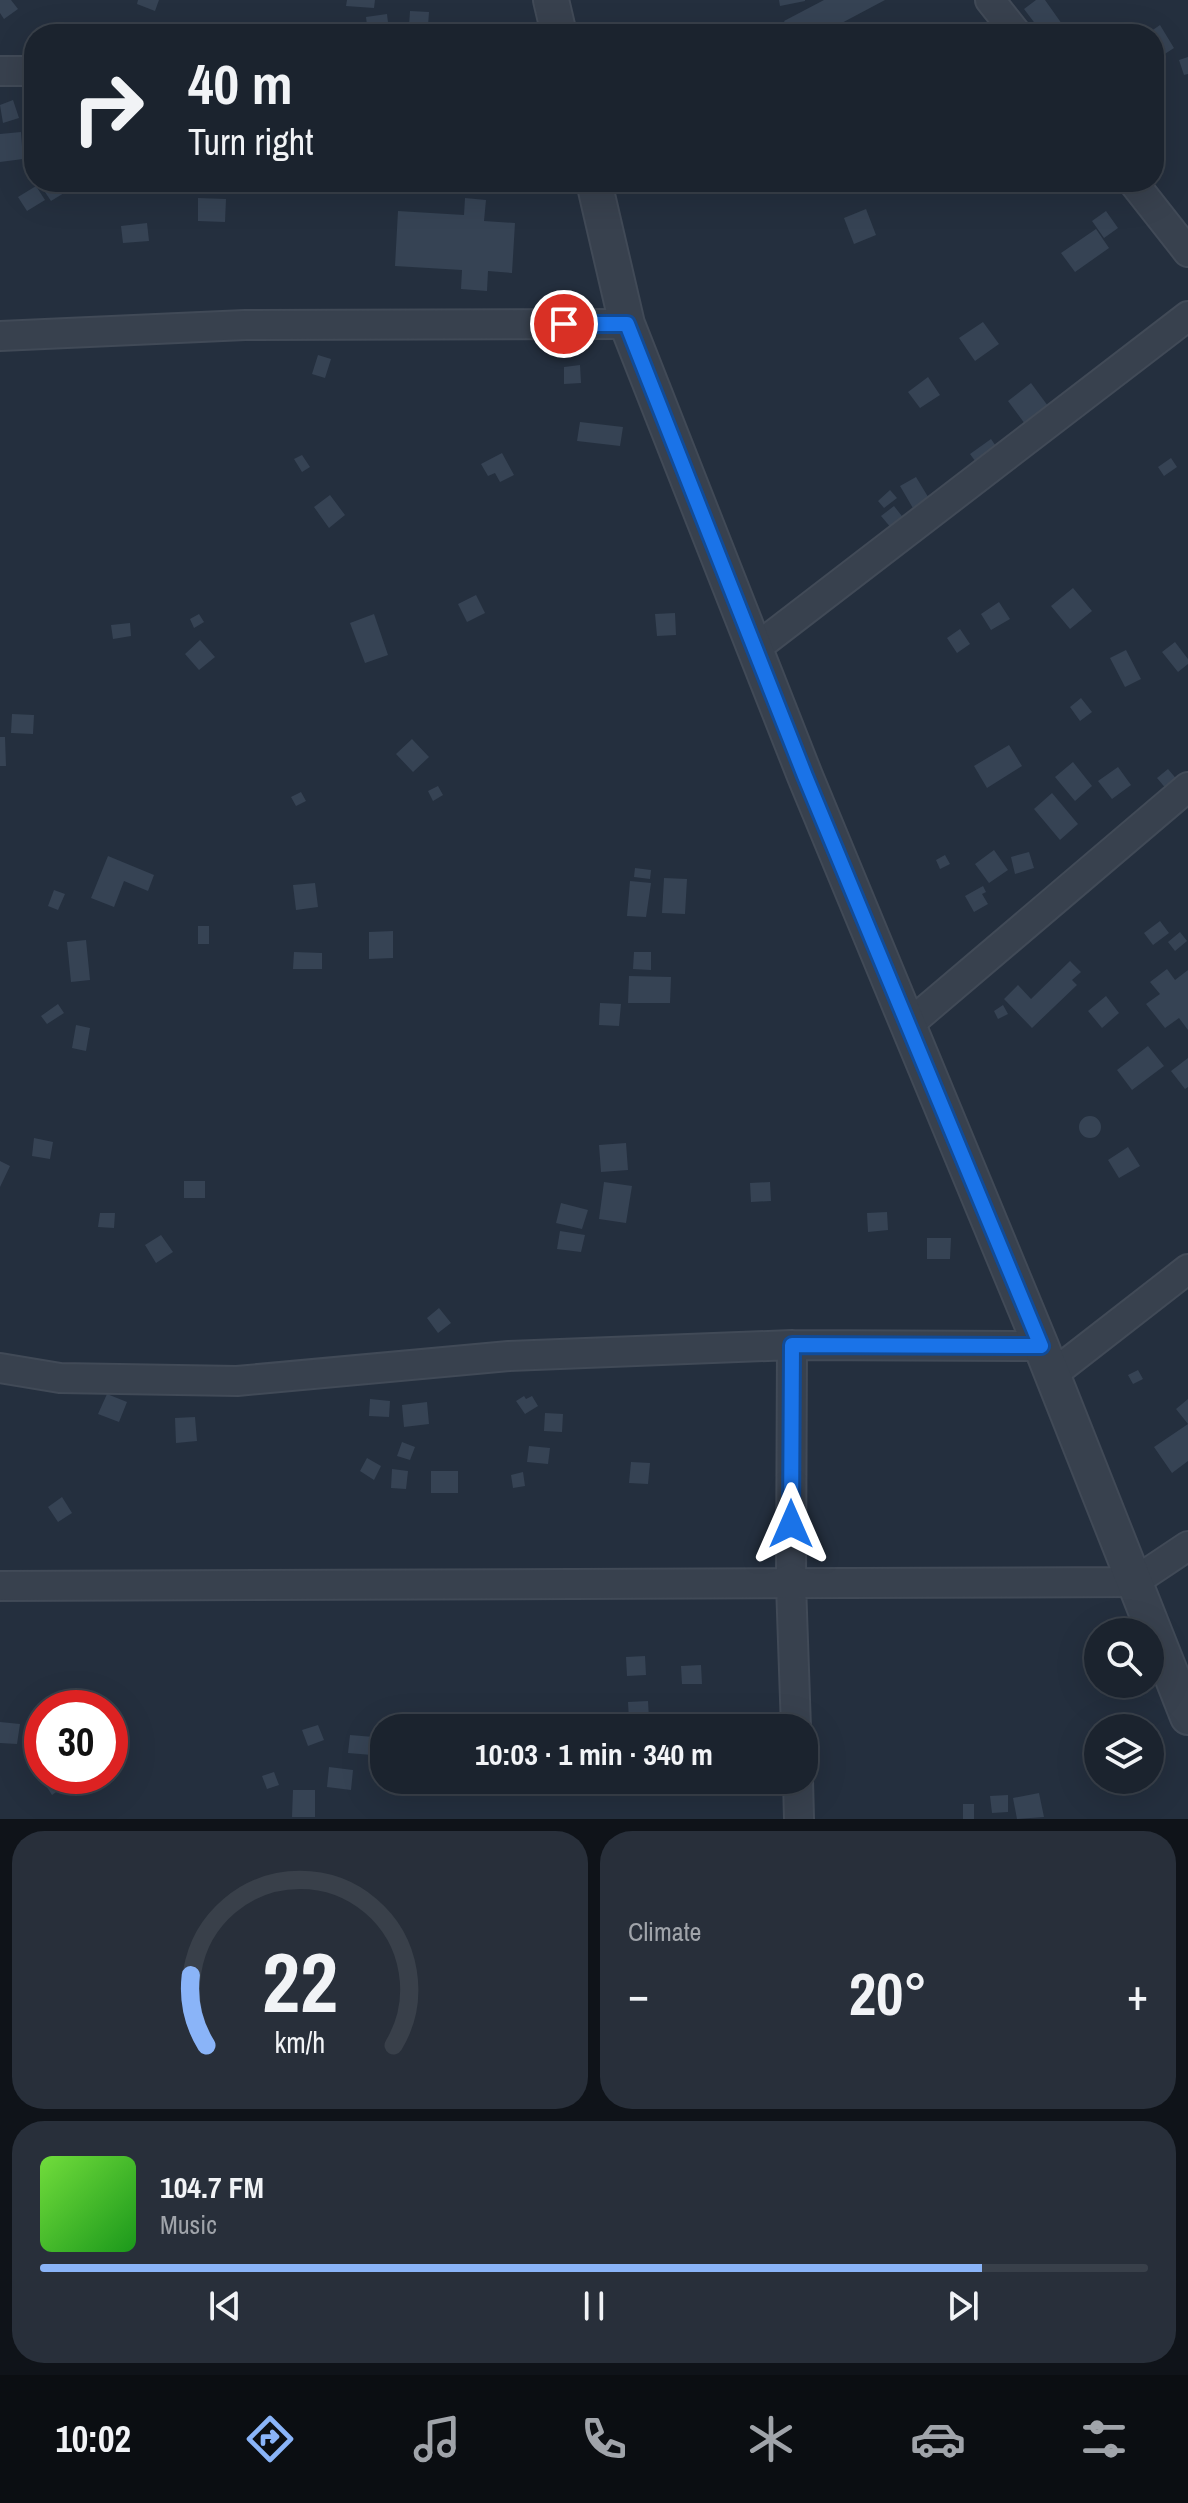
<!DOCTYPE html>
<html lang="en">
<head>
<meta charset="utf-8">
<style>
	:root { --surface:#1b232e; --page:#282f3a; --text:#f1f3f6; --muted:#a0a4aa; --line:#39404a; --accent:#8ab4f8 }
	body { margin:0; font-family:"Archivo Narrow",sans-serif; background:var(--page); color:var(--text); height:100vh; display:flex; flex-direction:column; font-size:30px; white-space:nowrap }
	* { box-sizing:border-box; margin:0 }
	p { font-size:26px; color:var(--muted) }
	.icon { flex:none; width:44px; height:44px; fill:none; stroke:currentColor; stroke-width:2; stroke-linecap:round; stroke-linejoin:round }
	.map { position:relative; height:1819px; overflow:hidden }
	.sheet { display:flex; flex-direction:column; gap:12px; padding:12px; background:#0f1319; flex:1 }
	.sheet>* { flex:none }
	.banner { position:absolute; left:24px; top:24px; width:1140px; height:168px; border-radius:32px; box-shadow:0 8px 32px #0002,0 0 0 2px var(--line); background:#1b232e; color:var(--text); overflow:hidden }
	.controls { position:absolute; left:1084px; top:1618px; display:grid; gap:16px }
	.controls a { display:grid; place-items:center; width:80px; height:80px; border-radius:50%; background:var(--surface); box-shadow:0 8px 32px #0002,0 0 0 2px var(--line); font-size:40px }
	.speed { position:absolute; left:24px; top:1690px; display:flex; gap:16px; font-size:40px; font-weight:700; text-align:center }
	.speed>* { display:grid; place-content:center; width:104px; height:104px; border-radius:50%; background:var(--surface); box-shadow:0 8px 32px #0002,0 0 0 2px var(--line); line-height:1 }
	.speed .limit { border:12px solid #d22; background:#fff; color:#111 }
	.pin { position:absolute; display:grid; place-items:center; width:68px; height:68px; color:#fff; margin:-34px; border:4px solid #fff; border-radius:50%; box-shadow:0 2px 8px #0007 }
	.me { position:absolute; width:88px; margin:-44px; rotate:0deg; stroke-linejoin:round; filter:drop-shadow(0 0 6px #0008) }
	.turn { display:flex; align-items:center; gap:28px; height:168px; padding:0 32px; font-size:36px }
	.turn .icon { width:104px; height:104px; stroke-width:2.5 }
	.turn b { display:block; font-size:56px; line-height:68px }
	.big { font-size:60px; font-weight:800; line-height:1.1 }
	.sheet .tile { flex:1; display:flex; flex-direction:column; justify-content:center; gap:12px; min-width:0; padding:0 28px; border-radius:32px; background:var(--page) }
	.sheet .dial { align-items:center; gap:0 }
	.dial svg { height:208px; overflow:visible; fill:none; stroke:var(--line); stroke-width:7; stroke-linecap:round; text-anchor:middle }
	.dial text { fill:var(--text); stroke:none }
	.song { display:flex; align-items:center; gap:24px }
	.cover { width:96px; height:96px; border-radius:12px; background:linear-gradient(135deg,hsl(100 70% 55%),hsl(120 70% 35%)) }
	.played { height:8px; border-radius:4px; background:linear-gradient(90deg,var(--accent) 85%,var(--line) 85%) }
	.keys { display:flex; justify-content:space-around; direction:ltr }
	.heat { display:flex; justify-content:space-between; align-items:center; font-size:44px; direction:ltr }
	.sheet .tiles { flex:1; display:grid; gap:12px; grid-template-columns:1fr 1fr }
	.tile:last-child { grid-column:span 2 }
	.trip { position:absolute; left:370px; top:1714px; width:448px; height:80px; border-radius:32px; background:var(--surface); box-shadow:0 8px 32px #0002,0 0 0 2px var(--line); font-weight:800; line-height:80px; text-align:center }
	.tab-bar { display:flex; height:128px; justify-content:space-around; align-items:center; background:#0b0e12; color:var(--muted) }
	.tab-bar .icon { width:56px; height:56px }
	.tab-bar .on { color:var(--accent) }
	.tab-bar b { font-size:36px; color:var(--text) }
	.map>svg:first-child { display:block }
	.building { fill:#364354 }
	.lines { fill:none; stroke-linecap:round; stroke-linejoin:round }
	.minor-casing { stroke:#414a57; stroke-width:32 }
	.tertiary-casing { stroke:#414a57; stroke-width:38 }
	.minor { stroke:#38414e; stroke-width:28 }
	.tertiary { stroke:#38414e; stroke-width:34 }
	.route-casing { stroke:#114b97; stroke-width:20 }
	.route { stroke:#1a73e8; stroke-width:14 }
</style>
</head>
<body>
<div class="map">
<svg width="1188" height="1819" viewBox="0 0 1188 1819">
	<rect width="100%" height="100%" fill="#242f3e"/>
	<path class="building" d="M0,0H11L18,9L4,19L0,13Z
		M138,0H159L155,11L137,4Z
		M347,0H375L374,8L346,6Z
		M779,0H805V1L780,6Z
		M824,0H885L821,34H791L784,21Z
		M1036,0H1045L1062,24L1048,34H1043L1024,9Z
		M410,11L429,12L428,26H409Z
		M387,14L389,31L368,34L366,17Z
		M1160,25L1174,48L1154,61V34H1147Z
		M1188,57V74L1184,75L1179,60Z
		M13,100L19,118L3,123L0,105Z
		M21,132L23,159L0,162V134Z
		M53,182H57L64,193L51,201L43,189Z
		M36,186L45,200L27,211L18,197Z
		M198,198L226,199L225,222L198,221Z
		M465,198L486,200L484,221L515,223L512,273L488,271L487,291L461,289L462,270L395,266L398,211L464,215Z
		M866,209L876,235L854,244L844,218Z
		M1106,211L1118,228L1104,238L1092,221Z
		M147,223L149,241L123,243L121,226Z
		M1096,229L1109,248L1075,272L1061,253Z
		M983,322L999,344L975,361L959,338Z
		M318,355L331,359L325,378L312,374Z
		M580,365L581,383L564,384V367Z
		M928,377L940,395L920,408L908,392Z
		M1031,383L1048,406L1025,424L1008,401Z
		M580,422L623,427L620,446L577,441Z
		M991,439L1002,455L981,469L970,454Z
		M502,453L514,475L500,482L495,473L488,476L481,464Z
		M302,455L310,467L302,472L294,459Z
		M1171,458L1177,467L1164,476L1158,467Z
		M916,477L933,505L917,515L900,486Z
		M890,490L897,498L884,508L878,501Z
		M330,495L345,515L329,528L314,507Z
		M894,506L905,520L892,529L881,516Z
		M1073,588L1092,611L1070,629L1051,606Z
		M476,595L485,613L467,622L458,604Z
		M999,602L1010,619L991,630L981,614Z
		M675,613L676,635L657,636L655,614Z
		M199,614L204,622L194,628L190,619Z
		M374,614L388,655L365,663L350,623Z
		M130,623L131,636L113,639L111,625Z
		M960,629L970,644L957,653L947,638Z
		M200,640L215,657L199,670L185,654Z
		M1175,642L1188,659V664L1178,672L1162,652Z
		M1126,650L1141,679L1125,687L1110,658Z
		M1081,698L1092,712L1080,721L1070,707Z
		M12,714L34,715L33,734L11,733Z
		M0,737H5L6,766H0Z
		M412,739L429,757L413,772L396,754Z
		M1009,745L1022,766L987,788L974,766Z
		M1073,762L1092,786L1075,801L1055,777Z
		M1118,767L1131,785L1112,799L1098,781Z
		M1168,769L1179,782L1168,791L1157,778Z
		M438,786L443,795L433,801L428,791Z
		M301,792L306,801L296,806L291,797Z
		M1052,793L1078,824L1060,840L1034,809Z
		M994,850L1008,870L989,883L975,864Z
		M1029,852L1034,868L1015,874L1011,857Z
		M945,855L950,864L940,869L936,860Z
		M108,856L154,875L148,891L124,881L114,907L91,898Z
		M635,868L651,870L650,879L634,877Z
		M664,878L687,879L685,914L662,913Z
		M630,881L651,883L646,917L627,916Z
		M315,883L318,907L296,910L293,885Z
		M983,886L986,892L982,894L988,904L974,912L965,896Z
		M54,890L65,894L58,910L48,906Z
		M1160,921L1169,933L1153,945L1144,933Z
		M198,926H209V944H198Z
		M393,931V958L369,959V932Z
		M1180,932L1187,941L1175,951L1168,942Z
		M86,940L90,980L71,982L67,942Z
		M294,952L322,953V969H293Z
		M634,952H651V970L633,969Z
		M1070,961L1081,972L1072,980L1077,985L1032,1028L1004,999L1018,985L1031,999Z
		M1167,969L1175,980L1188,970V1030L1179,1018L1165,1028L1146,1004L1160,994L1150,982Z
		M629,976L671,977L670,1003H628Z
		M1106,996L1119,1013L1102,1028L1088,1011Z
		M600,1003L621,1004L619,1026L599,1025Z
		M58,1004L64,1013L47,1024L41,1016Z
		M1003,1005L1008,1014L998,1019L994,1011Z
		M76,1025L90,1028L86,1051L72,1048Z
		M1148,1046L1164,1066L1132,1090L1117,1070Z
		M1188,1058V1087L1185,1089L1171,1071Z
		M1079 1127a11 11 0 1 1 22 0a11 11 0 1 1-22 0Z
		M34,1138L53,1142L50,1159L32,1156Z
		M626,1143L628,1170L601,1172L599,1145Z
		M1128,1147L1140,1166L1119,1178L1108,1160Z
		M0,1161L10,1166L0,1187Z
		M184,1181H205V1198H184Z
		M604,1182L632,1186L626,1223L599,1219Z
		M770,1182L771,1201L751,1202L750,1183Z
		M561,1203L588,1210L582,1229L556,1223Z
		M887,1212L888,1230L868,1232L867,1213Z
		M100,1213H115L114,1228L98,1227Z
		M560,1231L585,1235L581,1252L557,1249Z
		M161,1235L173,1252L156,1263L145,1245Z
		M927,1238H951L950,1259H927Z
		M439,1308L451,1323L438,1333L427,1318Z
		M1138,1370L1143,1379L1133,1384L1128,1375Z
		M107,1394L127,1402L119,1422L98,1414Z
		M524,1396L526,1399L532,1396L538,1406L525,1414L516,1401Z
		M370,1399L390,1401L389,1417L369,1416Z
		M1188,1399V1461L1172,1473L1154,1447L1188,1424L1176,1409Z
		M427,1402L429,1424L404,1427L402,1405Z
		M545,1413L563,1414L562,1432L544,1431Z
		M195,1417L197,1441L176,1443L175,1418Z
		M402,1442L415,1447L410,1460L397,1456Z
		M529,1446L550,1448L548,1464L527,1462Z
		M367,1458L381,1466L374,1480L360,1471Z
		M631,1462L650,1463L648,1484L629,1483Z
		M392,1469L408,1471L406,1489L391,1488Z
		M431,1471H458V1493H431Z
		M523,1472L525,1486L513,1488L511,1475Z
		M62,1497L72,1513L58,1522L48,1507Z
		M645,1656L646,1675L627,1676L626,1657Z
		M701,1665L702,1684H682L681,1666Z
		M648,1701L649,1719L629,1720L628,1702Z
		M0,1722L20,1724L17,1744L0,1743Z
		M318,1725L324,1740L308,1746L302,1730Z
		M350,1735L374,1737L372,1755L348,1753Z
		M329,1767L353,1770L351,1790L327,1787Z
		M274,1772L279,1785L267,1789L262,1776Z
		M50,1776H78L52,1795L43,1781Z
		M293,1790H315V1817H292Z
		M1039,1793L1044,1817L1017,1819L1013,1798Z
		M1008,1795V1812L992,1813L990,1796Z
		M963,1804H974V1819H963Z"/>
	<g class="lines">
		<g class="minor-casing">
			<path id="minor" d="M990,0L1017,34
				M0,71H34
				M1133,182L1188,252
				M0,336L245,325L627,324
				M756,648L1188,316
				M908,1025L1188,787
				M792,1345L791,1584L796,1728
				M0,1368L60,1378L237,1381L509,1356L792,1345L1041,1346
				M1053,1374L1188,1269
				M0,1586L1134,1582L1188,1546
				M798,1780L799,1819"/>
		</g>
		<g class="tertiary-casing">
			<path id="tertiary" d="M551,0L559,34
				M594,182L627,324L805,776L1041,1346L1188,1717"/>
		</g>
		<use href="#minor" class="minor"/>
		<use href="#tertiary" class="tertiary"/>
	</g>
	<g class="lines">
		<g class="route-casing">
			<path id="route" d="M564,324H627L805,776L1041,1346L792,1345L791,1524"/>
		</g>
		<use href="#route" class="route"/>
	</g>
</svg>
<div class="controls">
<a><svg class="icon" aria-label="search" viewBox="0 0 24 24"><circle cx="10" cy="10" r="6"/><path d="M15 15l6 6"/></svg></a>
<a><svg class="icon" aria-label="layers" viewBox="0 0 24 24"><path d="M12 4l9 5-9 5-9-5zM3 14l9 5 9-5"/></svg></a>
</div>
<div class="speed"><div class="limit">30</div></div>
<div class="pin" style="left:564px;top:324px;background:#d93025"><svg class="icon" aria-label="arrive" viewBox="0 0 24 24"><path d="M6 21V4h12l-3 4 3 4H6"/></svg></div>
<svg class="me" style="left:791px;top:1524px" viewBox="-20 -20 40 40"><path d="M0-17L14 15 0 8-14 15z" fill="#1a73e8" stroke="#fff" stroke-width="4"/></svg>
<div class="trip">10:03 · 1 min · 340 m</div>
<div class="banner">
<div class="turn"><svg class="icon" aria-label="right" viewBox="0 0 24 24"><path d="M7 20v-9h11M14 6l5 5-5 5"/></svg><div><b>40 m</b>Turn right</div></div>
</div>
</div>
<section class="sheet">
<div class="tiles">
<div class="tile dial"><svg viewBox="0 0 100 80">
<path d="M14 69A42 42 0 1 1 86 69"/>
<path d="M14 69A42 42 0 0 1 8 42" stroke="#8ab4f8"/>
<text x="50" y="56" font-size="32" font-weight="700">22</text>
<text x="50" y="72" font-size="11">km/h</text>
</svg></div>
<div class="tile"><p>Climate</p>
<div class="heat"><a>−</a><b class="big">20°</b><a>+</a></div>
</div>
<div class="tile">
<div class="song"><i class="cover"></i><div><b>104.7 FM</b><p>Music</p></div></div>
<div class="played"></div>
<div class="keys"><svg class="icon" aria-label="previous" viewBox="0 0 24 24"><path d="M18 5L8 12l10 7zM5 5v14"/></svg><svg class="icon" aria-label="pause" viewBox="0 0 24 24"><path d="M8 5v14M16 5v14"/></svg><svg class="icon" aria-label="next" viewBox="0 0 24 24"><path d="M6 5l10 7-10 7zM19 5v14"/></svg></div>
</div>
</div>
</section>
<nav class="tab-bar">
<b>10:02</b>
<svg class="icon on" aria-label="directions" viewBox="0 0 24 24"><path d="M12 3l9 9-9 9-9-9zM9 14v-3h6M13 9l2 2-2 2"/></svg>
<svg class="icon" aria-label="music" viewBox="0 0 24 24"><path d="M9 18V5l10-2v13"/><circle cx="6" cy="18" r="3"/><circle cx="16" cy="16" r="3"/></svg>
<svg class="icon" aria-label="phone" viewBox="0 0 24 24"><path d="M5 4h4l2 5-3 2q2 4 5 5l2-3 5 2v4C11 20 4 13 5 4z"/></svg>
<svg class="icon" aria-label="climate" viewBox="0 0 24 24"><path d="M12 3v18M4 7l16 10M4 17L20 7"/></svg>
<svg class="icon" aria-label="car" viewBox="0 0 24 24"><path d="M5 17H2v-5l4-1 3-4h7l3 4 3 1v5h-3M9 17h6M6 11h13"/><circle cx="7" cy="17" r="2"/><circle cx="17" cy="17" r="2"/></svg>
<svg class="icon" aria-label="filters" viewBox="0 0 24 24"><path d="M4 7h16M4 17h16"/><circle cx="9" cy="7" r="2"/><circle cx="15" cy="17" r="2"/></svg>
</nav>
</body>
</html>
